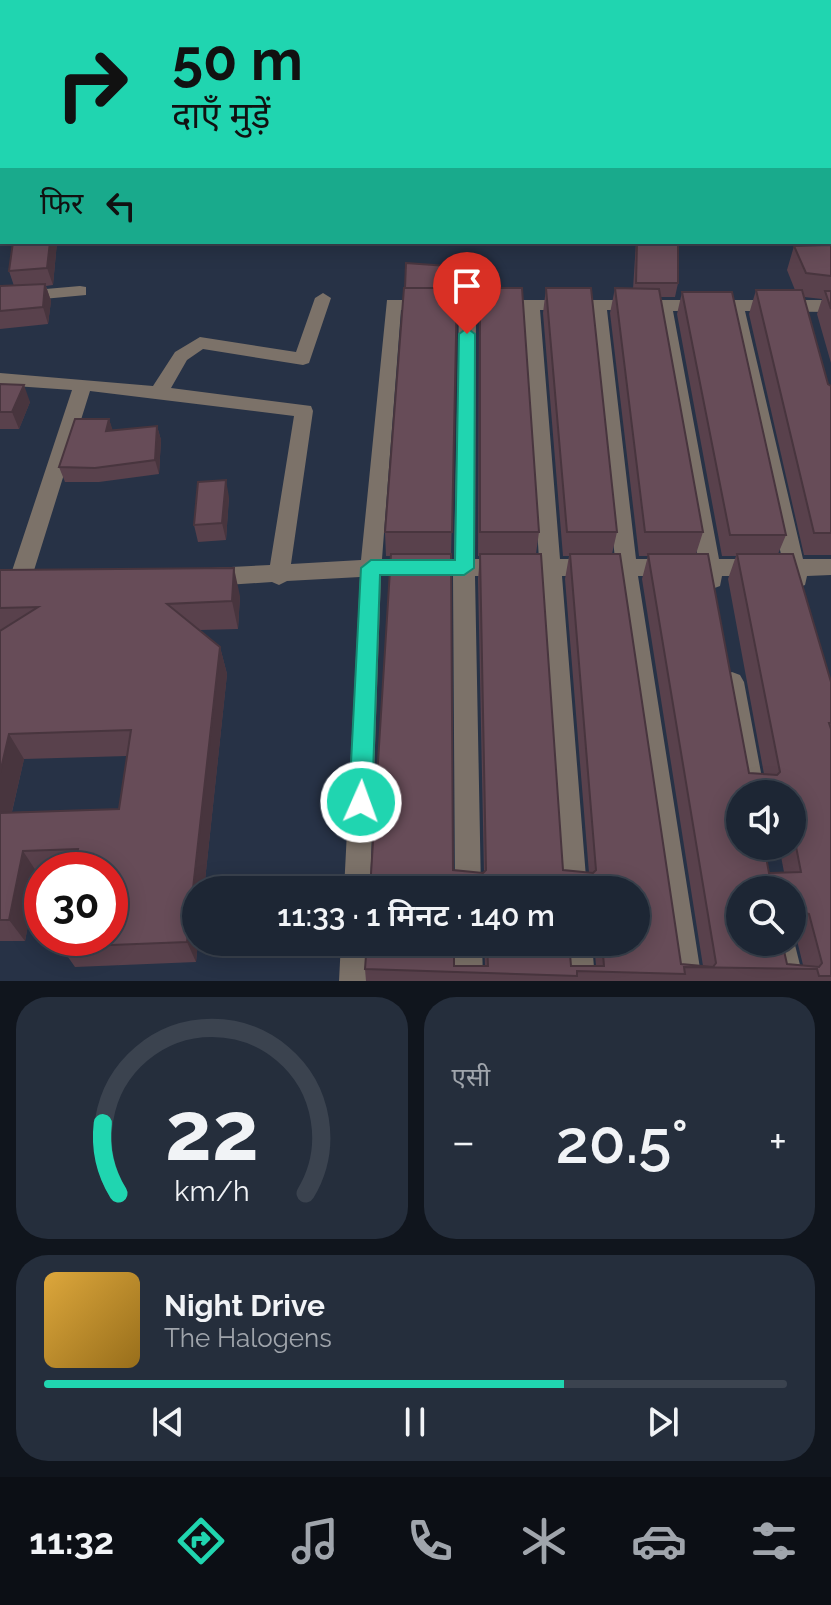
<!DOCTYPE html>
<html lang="hi">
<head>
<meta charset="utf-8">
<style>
	:root { --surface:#1d2634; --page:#252e3c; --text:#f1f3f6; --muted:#a0a5ac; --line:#3b434f; --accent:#20d5b0 }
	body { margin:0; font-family:Raleway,"Noto Sans Devanagari",sans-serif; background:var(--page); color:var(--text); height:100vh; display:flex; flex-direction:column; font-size:30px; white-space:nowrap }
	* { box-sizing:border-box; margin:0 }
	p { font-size:26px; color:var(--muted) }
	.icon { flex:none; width:44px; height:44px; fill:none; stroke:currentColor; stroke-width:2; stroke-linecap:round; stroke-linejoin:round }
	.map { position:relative; height:981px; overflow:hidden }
	.drawer { display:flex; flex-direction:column; gap:16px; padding:16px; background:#10151d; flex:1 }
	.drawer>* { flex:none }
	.banner { position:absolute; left:0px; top:0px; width:832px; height:244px; box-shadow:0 4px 20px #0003,0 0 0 2px var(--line); background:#20d5b0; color:#111; overflow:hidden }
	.fabs { position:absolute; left:726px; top:780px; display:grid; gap:16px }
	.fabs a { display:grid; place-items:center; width:80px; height:80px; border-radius:50%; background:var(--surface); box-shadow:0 4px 20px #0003,0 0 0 2px var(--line); font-size:40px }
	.speed { position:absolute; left:24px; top:852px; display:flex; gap:16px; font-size:40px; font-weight:700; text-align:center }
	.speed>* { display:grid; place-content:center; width:104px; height:104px; border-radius:50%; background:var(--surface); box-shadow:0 4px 20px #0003,0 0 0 2px var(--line); line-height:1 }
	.speed .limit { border:12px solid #d22; background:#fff; color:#111 }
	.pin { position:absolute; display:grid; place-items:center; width:68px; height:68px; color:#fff; margin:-82px -34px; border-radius:50% 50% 50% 0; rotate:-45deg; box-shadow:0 0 8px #0007 }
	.pin .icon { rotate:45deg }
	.me { position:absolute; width:88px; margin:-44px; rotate:2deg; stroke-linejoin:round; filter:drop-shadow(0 0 6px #0008) }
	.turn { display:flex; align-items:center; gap:28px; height:168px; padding:0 40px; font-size:36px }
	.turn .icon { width:104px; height:104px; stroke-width:2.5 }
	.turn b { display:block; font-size:56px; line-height:68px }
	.then { display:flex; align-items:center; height:76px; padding:0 40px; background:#0003; gap:16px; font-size:30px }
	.big { font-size:60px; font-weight:600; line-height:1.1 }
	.drawer .card { flex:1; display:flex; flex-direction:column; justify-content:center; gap:12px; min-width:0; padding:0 28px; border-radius:32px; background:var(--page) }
	.drawer .dial { align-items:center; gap:0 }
	.dial svg { height:208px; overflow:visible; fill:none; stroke:var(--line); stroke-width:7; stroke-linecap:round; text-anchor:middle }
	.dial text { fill:var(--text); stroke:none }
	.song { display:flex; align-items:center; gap:24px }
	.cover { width:96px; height:96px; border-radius:12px; background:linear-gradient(135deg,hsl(40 70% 55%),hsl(40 70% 35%)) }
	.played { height:8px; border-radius:4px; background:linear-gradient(90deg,var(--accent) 70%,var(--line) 70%) }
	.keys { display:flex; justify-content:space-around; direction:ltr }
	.heat { display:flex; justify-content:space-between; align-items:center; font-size:44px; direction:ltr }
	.drawer .tiles { flex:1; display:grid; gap:16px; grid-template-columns:1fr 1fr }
	.card:last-child { grid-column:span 2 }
	.trip { position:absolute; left:182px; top:876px; width:468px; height:80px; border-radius:40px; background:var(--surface); box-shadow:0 4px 20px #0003,0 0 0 2px var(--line); font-weight:600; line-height:80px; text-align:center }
	.tabs { display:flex; height:128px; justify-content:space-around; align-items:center; background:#0c0f15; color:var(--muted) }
	.tabs .icon { width:56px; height:56px }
	.tabs .active { color:var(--accent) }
	.tabs b { font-size:36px; color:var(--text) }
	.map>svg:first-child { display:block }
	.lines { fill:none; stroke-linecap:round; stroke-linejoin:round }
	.minor { fill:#7c7269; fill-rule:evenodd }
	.wall { fill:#59414c; fill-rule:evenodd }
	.shaded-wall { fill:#48353e }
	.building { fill:#674c58; stroke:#48353e; stroke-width:2; fill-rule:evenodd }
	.route { fill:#20d5b0; stroke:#158a72; stroke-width:2 }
</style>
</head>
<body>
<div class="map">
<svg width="831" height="981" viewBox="0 0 831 981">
	<rect width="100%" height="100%" fill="#273246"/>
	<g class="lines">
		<path class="minor" d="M2,202V221L0,222V203Z
			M80,286L86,287V295L0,303V293Z
			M323,293L331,298L309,363L303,365L203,349L187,360L171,388L311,406L313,411L291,564L361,560L387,300H831V312L745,311L803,559H831V575L807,576L805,585L797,588L789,585L786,576H722L720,586L712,589L704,586L701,576H638L702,981H674L617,576H562L587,890H561L540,576H475L481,890H455L453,576H381L370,890H344L360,577L287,581L279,585L272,582L211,586L203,583L200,577L203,571L211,568L270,565L294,416L90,391L31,580L28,586L20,589L12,586L9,580L72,390L0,385V373L153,386L175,352L200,337L296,352L315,298ZM401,310H459L454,559H382ZM476,310H523L539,559H475ZM540,310H590L615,559H560ZM607,310L656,311L698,559H636ZM673,311H728L782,559H719Z
			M732,672L740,675L744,682L765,794H741L720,682L724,675Z
			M792,933L804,981H776L768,942H792Z
			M341,942H369L367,981H339Z
			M454,942H482L483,981H455Z
			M564,942H592L595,981H567Z"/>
	</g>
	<path class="wall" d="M0,87H2V191H0Z
		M13,242H57L53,285L46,286L51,301L48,324L0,329V286H14L9,271Z
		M636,242H678V283L675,297H660L703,532L696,554L749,773L764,774L728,579L736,556H722L677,314L682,292L786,535L778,554L831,682V981H366L365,969L485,966L484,942H569L571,966H596L594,942H636V890H370L391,556H386L385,532L405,288L475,268L474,297H457L451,556L453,870L484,873L478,579L480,556H478L479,313L480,288L539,532L536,554L563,870L589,873L565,579L569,556H563L543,313L546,288L617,532L612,554L681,964L703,966L642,579L648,556H639L610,313L615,288L633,289ZM740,794H792V846H779L784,872L769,873ZM740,890H792V935L795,932L803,965L787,964Z
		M831,245V363L817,314L822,299L804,297L828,384L831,386V555H804L749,314L756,290H795L787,270L794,246Z
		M0,384L30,402L19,429H0Z
		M109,419L112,430L157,426L161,440L159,474L99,482H65L59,467Z
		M229,497L226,540L198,542L194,525Z
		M0,570L240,596L238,629L200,630L220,647L227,674L204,890H196V942H198L196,962L75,967L61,947L110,870H42V874H38L25,941H0ZM127,756L119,809L12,812L24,759Z"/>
	<path class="shaded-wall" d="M50,242H57L53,285L47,268Z
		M45,284L51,301L48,324L43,307Z
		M24,385L30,402L19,429L12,412Z
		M109,419L114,434L106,431Z
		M157,426L161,440L159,474L155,460Z
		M226,480L229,497L226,540L222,523Z
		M234,568L240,596L238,629L232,601Z
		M220,647L227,674L204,890H196V942H198L196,962L187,942Z
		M9,734L24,759L6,837L0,827V773Z
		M23,851L38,874L25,941L9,920Z"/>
	<path class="building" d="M0,87H2V173H0Z
		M13,242H50L47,268L9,271Z
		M637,242H678V283H636Z
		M831,245V276L806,273L794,246Z
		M406,263L475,268V288H405Z
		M45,284L43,307L0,311V286Z
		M404,288H457L452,532H385Z
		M480,288H522L539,532H480Z
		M546,288H591L617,532H567Z
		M615,288L659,289L703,532H645Z
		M756,290H802L828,384L831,386V533H814Z
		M825,291H831V309Z
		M682,292H732L786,535H730Z
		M0,384L24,385L12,412H0Z
		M75,419H109L106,431L157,426L155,460L95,468L59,467Z
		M226,480L222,523L194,525L198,482Z
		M391,554H451L453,870L483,873L486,870L480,554H541L563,870L593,873L596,870L570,554H620L681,964L713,967L716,963L648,554H708L749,773L777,775L780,772L737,554H793L831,682V723H829L831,729V976H819L817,969L684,967L685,974L577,971V976L365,969L367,942H454V966H488L487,942H569L571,966H604L602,942H636V890H370ZM740,794H792V826L801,872L769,873L764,846H740ZM740,890H792V921L803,920V912L809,914L822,963L819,967L787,964L782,942H740Z
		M234,568L232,601L167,604L220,647L187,942L61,947L62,938H110V870H74L78,849L23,851L9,920H0V813L119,809L131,730L9,734L0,773V631L38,607L0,608V570Z"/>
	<path class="route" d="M467,328L475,334L474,568L464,575H380L372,802L369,810L361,813L353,810L349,802L361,568L371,560H455L459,334Z"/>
</svg>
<div class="fabs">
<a><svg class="icon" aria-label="sound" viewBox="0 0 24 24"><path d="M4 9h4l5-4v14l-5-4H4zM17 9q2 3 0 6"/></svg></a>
<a><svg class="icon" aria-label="search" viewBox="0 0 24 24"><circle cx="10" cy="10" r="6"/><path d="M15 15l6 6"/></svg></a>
</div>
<div class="speed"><div class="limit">30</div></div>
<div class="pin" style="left:467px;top:334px;background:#d93025"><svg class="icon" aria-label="arrive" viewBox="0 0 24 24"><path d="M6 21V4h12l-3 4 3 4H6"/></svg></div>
<svg class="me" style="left:361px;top:802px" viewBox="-20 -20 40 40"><circle r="17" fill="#20d5b0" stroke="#fff" stroke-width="3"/><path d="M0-11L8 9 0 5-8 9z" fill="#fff"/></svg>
<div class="trip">11:33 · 1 मिनट · 140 m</div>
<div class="banner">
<div class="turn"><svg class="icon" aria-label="right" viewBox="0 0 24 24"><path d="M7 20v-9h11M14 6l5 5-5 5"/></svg><div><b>50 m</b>दाएँ मुड़ें</div></div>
<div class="then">फिर<svg class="icon" aria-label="left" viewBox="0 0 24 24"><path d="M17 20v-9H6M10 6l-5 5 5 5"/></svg></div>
</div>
</div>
<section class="drawer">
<div class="tiles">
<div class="card dial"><svg viewBox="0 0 100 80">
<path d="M14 69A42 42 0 1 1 86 69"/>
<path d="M14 69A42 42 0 0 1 8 42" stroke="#20d5b0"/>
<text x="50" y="56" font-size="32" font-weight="700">22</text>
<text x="50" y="72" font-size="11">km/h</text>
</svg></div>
<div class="card"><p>एसी</p>
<div class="heat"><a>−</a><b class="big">20.5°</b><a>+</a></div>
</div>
<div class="card">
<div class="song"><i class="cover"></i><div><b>Night Drive</b><p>The Halogens</p></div></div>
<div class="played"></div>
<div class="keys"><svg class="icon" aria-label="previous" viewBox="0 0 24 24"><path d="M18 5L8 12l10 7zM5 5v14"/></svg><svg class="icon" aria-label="pause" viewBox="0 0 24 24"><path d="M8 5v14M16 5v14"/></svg><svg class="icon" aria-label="next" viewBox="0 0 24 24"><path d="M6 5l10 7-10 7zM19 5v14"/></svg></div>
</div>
</div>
</section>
<nav class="tabs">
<b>11:32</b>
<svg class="icon active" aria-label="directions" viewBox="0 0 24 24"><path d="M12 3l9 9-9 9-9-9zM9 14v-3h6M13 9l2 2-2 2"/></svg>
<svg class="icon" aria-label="music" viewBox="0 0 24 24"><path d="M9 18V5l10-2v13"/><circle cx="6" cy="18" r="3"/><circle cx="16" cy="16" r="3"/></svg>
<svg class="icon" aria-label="phone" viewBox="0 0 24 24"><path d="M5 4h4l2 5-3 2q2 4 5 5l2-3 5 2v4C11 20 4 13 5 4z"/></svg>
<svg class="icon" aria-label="climate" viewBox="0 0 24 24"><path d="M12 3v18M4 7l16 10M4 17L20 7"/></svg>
<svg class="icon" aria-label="car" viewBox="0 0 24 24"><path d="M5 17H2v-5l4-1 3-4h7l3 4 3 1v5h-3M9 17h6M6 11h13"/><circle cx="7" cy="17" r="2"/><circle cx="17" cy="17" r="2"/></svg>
<svg class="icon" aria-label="filters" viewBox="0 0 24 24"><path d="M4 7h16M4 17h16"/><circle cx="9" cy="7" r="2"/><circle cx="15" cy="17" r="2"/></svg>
</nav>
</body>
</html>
